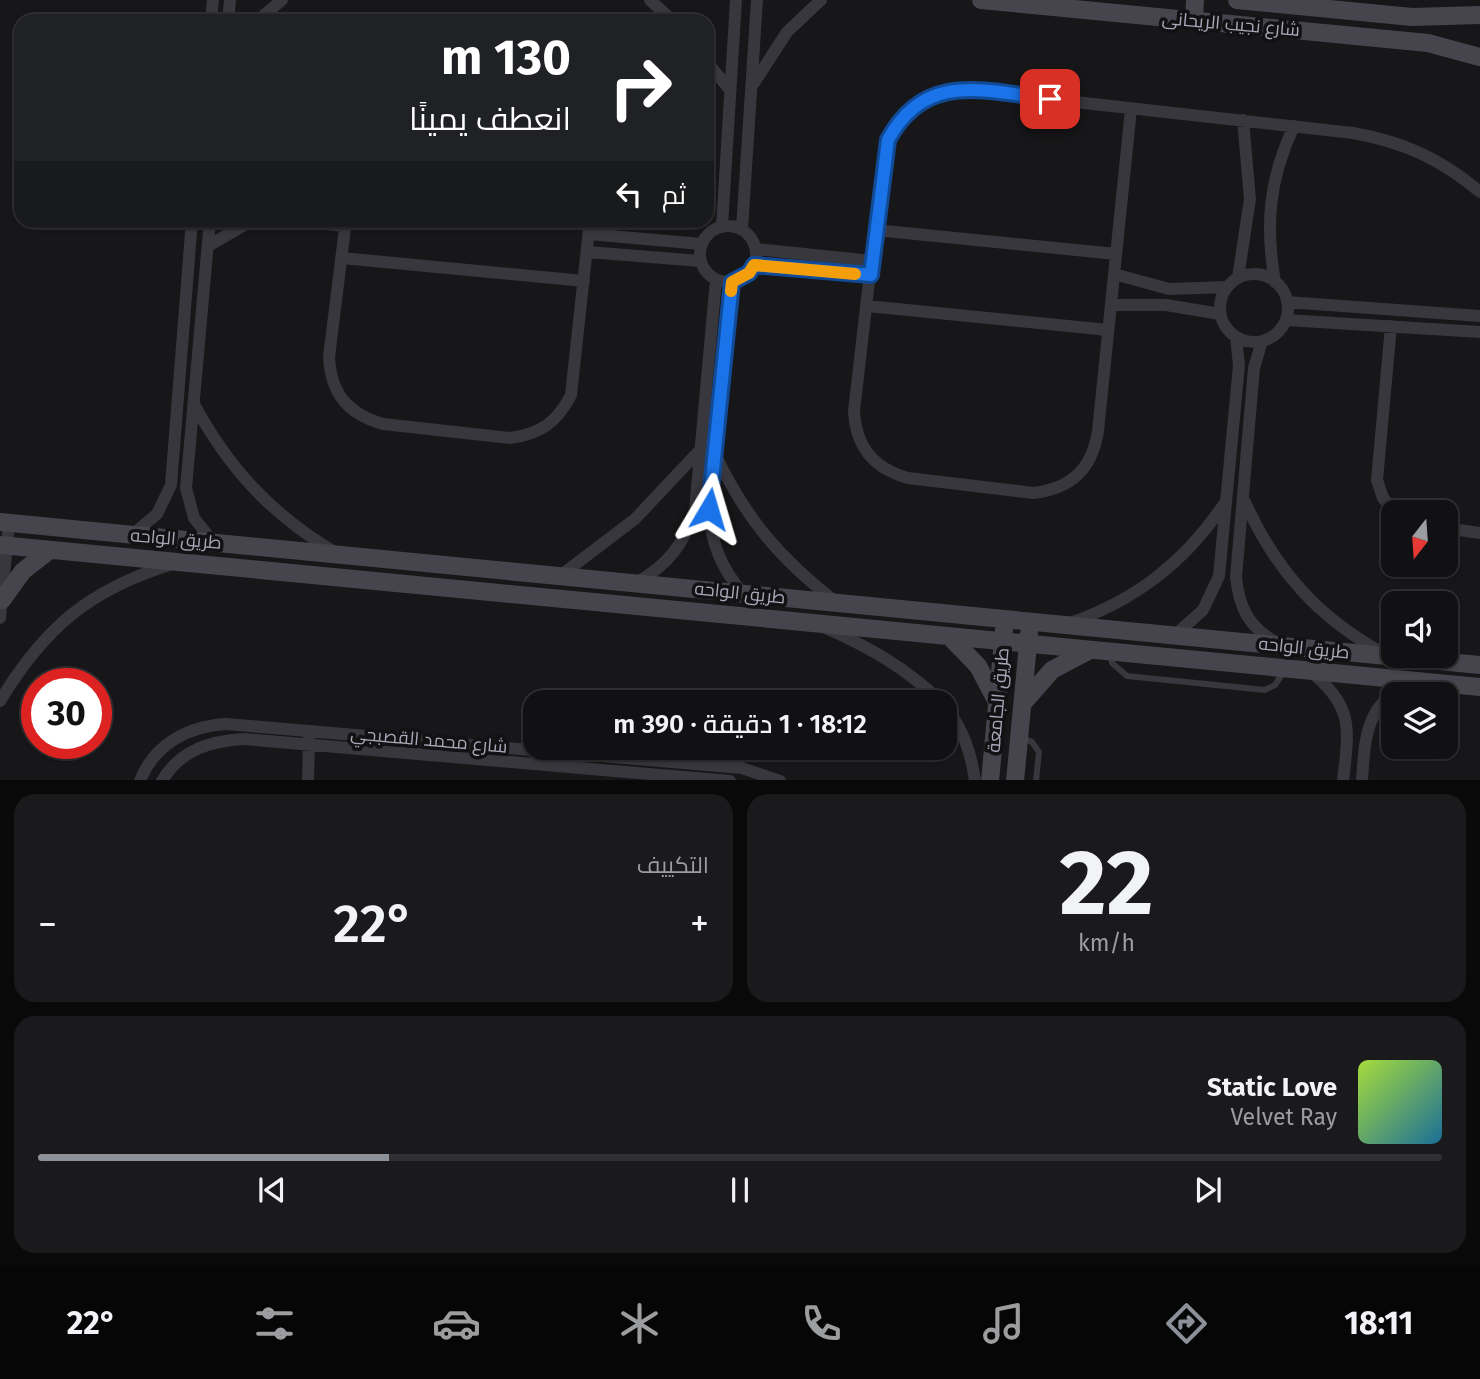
<!DOCTYPE html>
<html lang="ar">
<head>
<meta charset="utf-8">
<style>
	:root { --surface:#111012; --page:#1a191b; --text:#f1f3f6; --muted:#9c9d9f; --line:#303032; --accent:#8c9099 }
	body { margin:0; font-family:"Fira Sans",Cairo,sans-serif; background:var(--page); color:var(--text); direction:rtl; height:100vh; display:flex; flex-direction:column; font-size:26px; white-space:nowrap }
	* { box-sizing:border-box; margin:0 }
	p { font-size:23px; color:var(--muted) }
	.icon { flex:none; width:38px; height:38px; fill:none; stroke:currentColor; stroke-width:2; stroke-linecap:round; stroke-linejoin:round }
	.map { position:relative; height:780px; overflow:hidden; direction:ltr }
	.panel { display:flex; flex-direction:column; gap:14px; padding:14px; background:#09090a; flex:1 }
	.panel>* { flex:none }
	.hud { position:absolute; left:14px; top:14px; width:700px; height:214px; border-radius:21px; box-shadow:0 2px 5px #0004,0 0 0 2px var(--line); direction:rtl; background:#202124; color:#fff; overflow:hidden }
	.needle { width:46px; rotate:197deg }
	.controls { position:absolute; left:1381px; top:500px; display:grid; gap:14px }
	.controls a { display:grid; place-items:center; width:77px; height:77px; border-radius:14px; background:var(--surface); box-shadow:0 2px 5px #0004,0 0 0 2px var(--line); font-size:35px }
	.speed { position:absolute; left:21px; top:668px; display:flex; gap:14px; font-size:35px; font-weight:700; text-align:center }
	.speed>* { display:grid; place-content:center; width:91px; height:91px; border-radius:50%; background:var(--surface); box-shadow:0 2px 5px #0004,0 0 0 2px var(--line); line-height:1 }
	.speed .limit { border:10px solid #d22; background:#fff; color:#111 }
	.pin { position:absolute; display:grid; place-items:center; width:60px; height:60px; color:#fff; margin:-30px; border-radius:14px; box-shadow:0 4px 10px #0006 }
	.me { position:absolute; width:77px; margin:-38px; rotate:7deg; stroke-linejoin:round; filter:drop-shadow(0 0 5px #0008) }
	.turn { display:flex; align-items:center; gap:24px; height:147px; padding:0 28px; font-size:32px }
	.turn .icon { width:91px; height:91px; stroke-width:2.5 }
	.turn b { display:block; font-size:49px; line-height:60px }
	.then { display:flex; align-items:center; height:66px; padding:0 28px; background:#0003; gap:14px; font-size:26px }
	.big { font-size:52px; font-weight:600; line-height:1.1 }
	.panel .tile { flex:1; display:flex; flex-direction:column; justify-content:center; gap:10px; min-width:0; padding:0 24px; border-radius:21px; background:var(--page) }
	.panel .dial { align-items:center; gap:0 }
	.dial b { font-size:91px; line-height:1 }
	.song { display:flex; align-items:center; gap:21px }
	.cover { width:84px; height:84px; border-radius:10px; background:linear-gradient(135deg,hsl(80 70% 55%),hsl(200 70% 35%)) }
	.played { height:7px; border-radius:4px; background:linear-gradient(90deg,var(--accent) 25%,var(--line) 25%) }
	.keys { display:flex; justify-content:space-around; direction:ltr }
	.heat { display:flex; justify-content:space-between; align-items:center; font-size:38px; direction:ltr }
	.panel .tiles { flex:1; display:grid; gap:14px; grid-template-columns:1fr 1fr }
	.tile:last-child { grid-column:span 2 }
	.trip { position:absolute; left:523px; top:690px; width:434px; height:70px; border-radius:21px; background:var(--surface); box-shadow:0 2px 5px #0004,0 0 0 2px var(--line); font-weight:600; line-height:70px; text-align:center; direction:rtl }
	.menu { display:flex; height:112px; justify-content:space-around; align-items:center; background:#070607; color:var(--muted) }
	.menu .icon { width:49px; height:49px }
	.menu .current { color:var(--accent) }
	.menu b { font-size:32px; color:var(--text) }
	.map>svg:first-child { display:block }
	.lines { fill:none; stroke-linecap:round; stroke-linejoin:round }
	.lane { stroke:#38373d; stroke-width:6 }
	.street { stroke:#38373d; stroke-width:12 }
	.secondary { stroke:#46454d; stroke-width:18 }
	.route-casing { stroke:#114b97; stroke-width:18 }
	.route { stroke:#1a73e8; stroke-width:12 }
	.slow { stroke:#f59e0b; stroke-width:12 }
	.labels { text-anchor:middle; stroke-width:7; stroke-linejoin:round; paint-order:stroke }
	.street-label { font-size:18px; fill:#a9a8b8; stroke:#121113 }
</style>
</head>
<body>
<div class="map">
<svg width="1480" height="781" viewBox="0 0 1480 781">
	<rect width="100%" height="100%" fill="#171618"/>
	<g class="lines">
		<path class="lane" d="M1110,653L1112,663L1127,676L1265,690L1275,685L1285,670
			M1020,737L1032,742L1039,752L1036,781"/>
		<path class="street" d="M650,0L673,21
			M211,21L213,0
			M228,21L230,0
			M257,21L282,0
			M707,62L730,90
			M754,83L787,32L821,0
			M1131,109L1098,431C1092,469 1072,488 1034,493L908,478C873,468 856,447 854,411L883,160C893,115 922,91 968,90L1353,133C1404,142 1441,159 1480,192
			M210,220L186,488L194,518L214,543
			M288,220L345,226
			M346,220L329,357C331,394 348,414 383,424L510,438C541,434 557,422 571,395L590,220
			M700 254a28 28 0 1 1 56 0a28 28 0 1 1-56 0Z
			M722,226L736,0
			M742,229L757,0
			M875,230L1116,254
			M589,234L701,244
			M208,246L253,220
			M756,249L872,261
			M588,252L700,261
			M342,258L584,281
			M754,265L871,275
			M1114,274L1169,289L1227,287
			M1220 308a34 34 0 1 1 68 0a34 34 0 1 1-68 0Z
			M1238,278L1250,199L1243,120
			M732,282L709,509C711,544 721,567 743,594
			M1275,282C1265,225 1269,179 1294,126
			M1287,302L1480,316
			M1111,305H1166L1220,314
			M867,306L1108,330
			M1286,320L1480,332
			M1391,326L1377,480L1383,498L1396,513
			M1262,341L1254,368L1236,577C1239,607 1249,628 1276,642
			M194,404C229,469 272,515 336,553
			M716,456C747,520 780,559 836,602
			M1245,502C1275,569 1318,618 1383,653
			M1446,528L1480,533
			M132,535L157,514L171,485L192,220
			M560,576L635,519L699,451
			M636,583C668,565 684,544 695,510L716,280
			M0,618L9,523
			M1070,623C1136,600 1185,562 1224,504
			M826,628C869,647 906,668 941,702
			M1175,635L1203,610L1219,576L1239,365L1236,337
			M1310,671C1354,706 1349,729 1343,781
			M0,701C45,627 89,590 172,564
			M945,706C963,729 971,752 975,781
			M140,781C154,744 189,726 226,724L742,768L780,781
			M162,781C180,750 210,741 244,739L730,781
			M308,781L309,739
			M1362,781C1365,734 1366,706 1410,681"/>
		<path class="secondary" d="M981,0L1428,43L1480,57
			M1237,0L1412,17L1480,15
			M1194,20L1195,0
			M0,522L1480,665
			M0,545L1480,687
			M2,600L23,571L50,550
			M949,636L978,666L996,700
			M1024,702L1052,670L1088,651
			M990,781L1004,630
			M1015,781L1029,634"/>
	</g>
	<g class="lines">
		<g class="route-casing">
			<path id="route" d="M709,509L732,282L749,273L754,265L871,275L888,140C925,71 984,91 1050,99"/>
		</g>
		<use href="#route" class="route"/>
		<path class="slow" d="M731,291L732,282L749,273L754,265L855,274"/>
	</g>
	<g class="labels">
		<g class="street-label">
			<text transform="translate(1231 24) rotate(5)" y="6">شارع نجيب الريحانى</text>
			<text transform="translate(176 539) rotate(5)" y="6">طريق الواحه</text>
			<text transform="translate(740 593) rotate(6)" y="6">طريق الواحه</text>
			<text transform="translate(1304 648) rotate(6)" y="6">طريق الواحه</text>
			<text transform="translate(998 700) rotate(-85)" y="6">طريق الجامعة</text>
			<text transform="translate(429 740) rotate(5)" y="6">شارع محمد القصبجي</text>
		</g>
	</g>
</svg>
<div class="controls">
<a><svg class="needle" viewBox="-14 -14 28 28"><path d="M0-13l5 13h-10z" fill="#e53935"/><path d="M0 13l5-13h-10z" fill="#9c9d9f"/></svg></a>
<a><svg class="icon" aria-label="sound" viewBox="0 0 24 24"><path d="M4 9h4l5-4v14l-5-4H4zM17 9q2 3 0 6"/></svg></a>
<a><svg class="icon" aria-label="layers" viewBox="0 0 24 24"><path d="M12 4l9 5-9 5-9-5zM3 14l9 5 9-5"/></svg></a>
</div>
<div class="speed"><div class="limit">30</div></div>
<div class="pin" style="left:1050px;top:99px;background:#d93025"><svg class="icon" aria-label="arrive" viewBox="0 0 24 24"><path d="M6 21V4h12l-3 4 3 4H6"/></svg></div>
<svg class="me" style="left:709px;top:509px" viewBox="-20 -20 40 40"><path d="M0-17L14 15 0 8-14 15z" fill="#1a73e8" stroke="#fff" stroke-width="4"/></svg>
<div class="trip">18:12 · 1 دقيقة · 390 m</div>
<div class="hud">
<div class="turn"><svg class="icon" aria-label="right" viewBox="0 0 24 24"><path d="M7 20v-9h11M14 6l5 5-5 5"/></svg><div><b>130 m</b>انعطف يمينًا</div></div>
<div class="then">ثم<svg class="icon" aria-label="left" viewBox="0 0 24 24"><path d="M17 20v-9H6M10 6l-5 5 5 5"/></svg></div>
</div>
</div>
<section class="panel">
<div class="tiles">
<div class="tile dial"><b>22</b><p>km/h</p></div>
<div class="tile"><p>التكييف</p>
<div class="heat"><a>−</a><b class="big">22°</b><a>+</a></div>
</div>
<div class="tile">
<div class="song"><i class="cover"></i><div><b>Static Love</b><p>Velvet Ray</p></div></div>
<div class="played"></div>
<div class="keys"><svg class="icon" aria-label="previous" viewBox="0 0 24 24"><path d="M18 5L8 12l10 7zM5 5v14"/></svg><svg class="icon" aria-label="pause" viewBox="0 0 24 24"><path d="M8 5v14M16 5v14"/></svg><svg class="icon" aria-label="next" viewBox="0 0 24 24"><path d="M6 5l10 7-10 7zM19 5v14"/></svg></div>
</div>
</div>
</section>
<nav class="menu">
<b>18:11</b>
<svg class="icon current" aria-label="directions" viewBox="0 0 24 24"><path d="M12 3l9 9-9 9-9-9zM9 14v-3h6M13 9l2 2-2 2"/></svg>
<svg class="icon" aria-label="music" viewBox="0 0 24 24"><path d="M9 18V5l10-2v13"/><circle cx="6" cy="18" r="3"/><circle cx="16" cy="16" r="3"/></svg>
<svg class="icon" aria-label="phone" viewBox="0 0 24 24"><path d="M5 4h4l2 5-3 2q2 4 5 5l2-3 5 2v4C11 20 4 13 5 4z"/></svg>
<svg class="icon" aria-label="climate" viewBox="0 0 24 24"><path d="M12 3v18M4 7l16 10M4 17L20 7"/></svg>
<svg class="icon" aria-label="car" viewBox="0 0 24 24"><path d="M5 17H2v-5l4-1 3-4h7l3 4 3 1v5h-3M9 17h6M6 11h13"/><circle cx="7" cy="17" r="2"/><circle cx="17" cy="17" r="2"/></svg>
<svg class="icon" aria-label="filters" viewBox="0 0 24 24"><path d="M4 7h16M4 17h16"/><circle cx="9" cy="7" r="2"/><circle cx="15" cy="17" r="2"/></svg>
<b>22°</b>
</nav>
</body>
</html>
